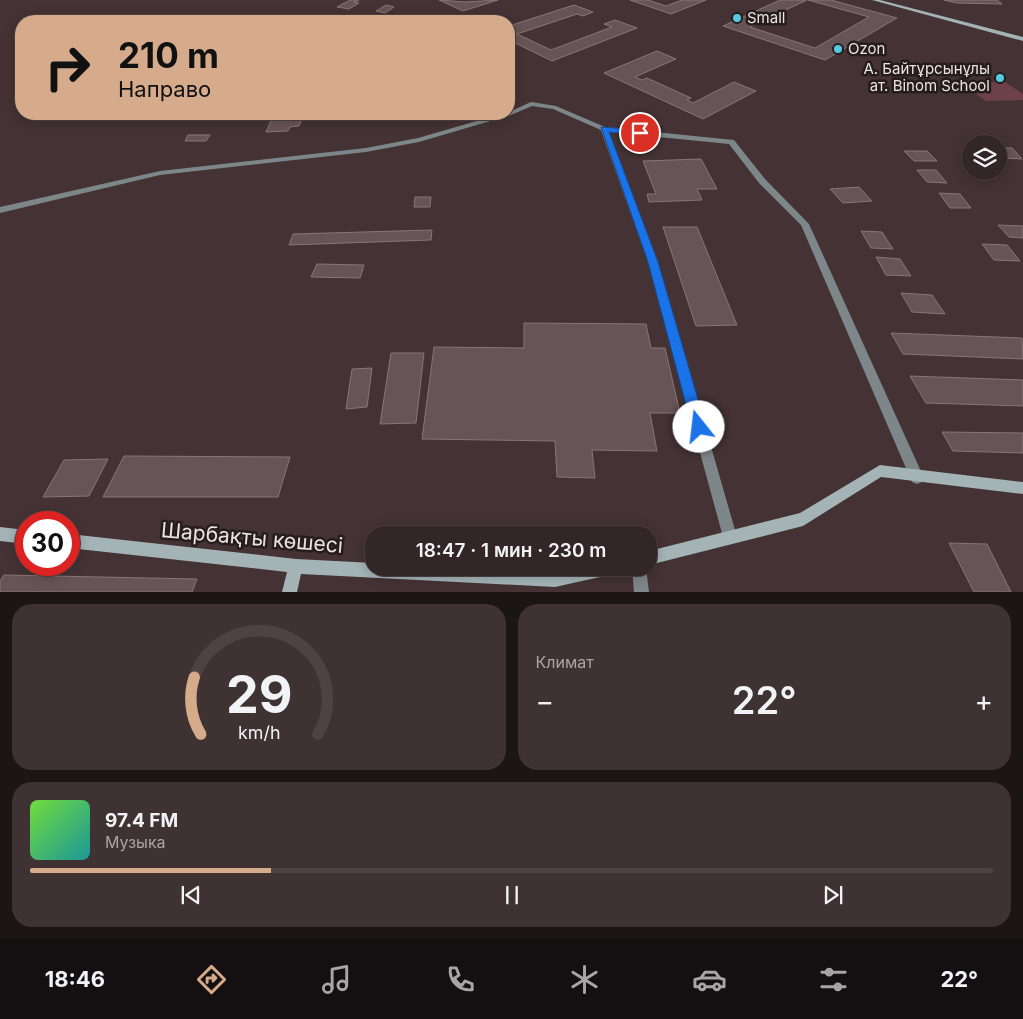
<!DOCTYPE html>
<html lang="ru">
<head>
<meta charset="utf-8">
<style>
	:root { --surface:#332627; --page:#3e3233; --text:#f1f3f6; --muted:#a9a5a7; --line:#4e4344; --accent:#d6ab8b }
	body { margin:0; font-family:Inter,sans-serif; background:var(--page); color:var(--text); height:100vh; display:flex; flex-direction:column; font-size:19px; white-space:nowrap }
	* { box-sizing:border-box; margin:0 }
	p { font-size:16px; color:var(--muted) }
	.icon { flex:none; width:28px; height:28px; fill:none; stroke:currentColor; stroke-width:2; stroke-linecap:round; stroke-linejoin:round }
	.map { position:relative; height:592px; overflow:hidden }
	.sheet { display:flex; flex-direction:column; gap:12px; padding:12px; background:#1c1515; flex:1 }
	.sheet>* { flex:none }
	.guide { position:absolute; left:15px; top:15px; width:500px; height:105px; border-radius:20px; box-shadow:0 2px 12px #0003,0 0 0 1px var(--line); background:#d6ab8b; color:#111; overflow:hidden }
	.controls { position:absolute; left:962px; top:135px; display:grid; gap:10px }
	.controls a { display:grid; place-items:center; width:45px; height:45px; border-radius:50%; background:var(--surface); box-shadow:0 2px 12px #0003,0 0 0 1px var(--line); font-size:25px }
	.speed { position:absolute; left:15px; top:511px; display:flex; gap:10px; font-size:25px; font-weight:700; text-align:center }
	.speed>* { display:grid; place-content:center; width:65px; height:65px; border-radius:50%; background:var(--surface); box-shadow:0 2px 12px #0003,0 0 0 1px var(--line); line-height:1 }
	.speed .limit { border:8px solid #d22; background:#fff; color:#111 }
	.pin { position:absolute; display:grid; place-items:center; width:42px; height:42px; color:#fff; margin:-21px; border:2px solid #fff; border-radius:50%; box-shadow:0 1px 5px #0007 }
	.me { position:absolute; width:55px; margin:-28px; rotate:344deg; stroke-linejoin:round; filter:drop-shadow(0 0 4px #0008) }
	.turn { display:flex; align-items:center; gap:18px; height:105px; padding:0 20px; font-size:22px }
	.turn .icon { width:65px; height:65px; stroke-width:2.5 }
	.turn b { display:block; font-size:35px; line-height:42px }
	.big { font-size:38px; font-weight:600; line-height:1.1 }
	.sheet .widget { flex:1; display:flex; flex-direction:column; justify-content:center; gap:8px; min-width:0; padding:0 18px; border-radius:20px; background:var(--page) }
	.sheet .dial { align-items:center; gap:0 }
	.dial svg { height:130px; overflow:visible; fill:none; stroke:var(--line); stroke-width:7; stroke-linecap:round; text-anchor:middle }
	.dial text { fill:var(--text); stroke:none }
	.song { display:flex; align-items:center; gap:15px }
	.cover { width:60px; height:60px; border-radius:8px; background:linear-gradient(135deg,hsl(100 70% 55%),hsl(180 70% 35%)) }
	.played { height:5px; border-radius:2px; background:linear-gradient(90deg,var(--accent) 25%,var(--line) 25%) }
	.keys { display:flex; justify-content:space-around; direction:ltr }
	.heat { display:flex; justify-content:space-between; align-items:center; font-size:28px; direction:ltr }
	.sheet .tiles { flex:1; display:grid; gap:12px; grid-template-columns:1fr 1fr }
	.widget:last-child { grid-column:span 2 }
	.trip { position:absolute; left:365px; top:526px; width:292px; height:50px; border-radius:20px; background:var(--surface); box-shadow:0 2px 12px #0003,0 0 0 1px var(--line); font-weight:600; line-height:50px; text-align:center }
	.menu { display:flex; height:80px; justify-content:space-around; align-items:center; background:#140f10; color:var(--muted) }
	.menu .icon { width:35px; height:35px }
	.menu .on { color:var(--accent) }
	.menu b { font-size:22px; color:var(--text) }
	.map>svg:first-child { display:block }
	.green { fill:#6d4147 }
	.building { fill:#675456; stroke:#8a7577 }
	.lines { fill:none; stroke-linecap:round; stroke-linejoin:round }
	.street { fill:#7d8688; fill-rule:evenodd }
	.secondary { fill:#a3b3b6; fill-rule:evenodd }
	.route { fill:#1a73e8; stroke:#114b97 }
	.poi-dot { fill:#55cadf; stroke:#241c1d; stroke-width:2 }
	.labels { text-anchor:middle; stroke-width:5; stroke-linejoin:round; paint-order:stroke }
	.far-poi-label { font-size:15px; fill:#ede1e2; stroke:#241c1d; text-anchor:start }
	.near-street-label { font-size:21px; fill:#ede1e2; stroke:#241c1d }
</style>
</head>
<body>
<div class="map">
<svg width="1023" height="592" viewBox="0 0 1023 592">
	<rect width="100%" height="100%" fill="#443234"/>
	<path class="green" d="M985,82H1005L1023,94V100L986,101L977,95Z"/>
	<path class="building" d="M350,0H359L354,2L359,3L349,9L337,7Z
		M439,0L465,2L498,0L463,11Z
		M630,0H648L666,6L682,0H706L671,14Z
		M780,0H807L750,27L815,48L869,17L808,0H831L897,18L825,60L723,26Z
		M944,0H997L1002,4L957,3Z
		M386,5L394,7L385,13L376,11Z
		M574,5L593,12L583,16L577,14L517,34L551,50L612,27L604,24L615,20L637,28L552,61L509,40V26Z
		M657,51L676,59L635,77L642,80L647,78L691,98L687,100L693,103L734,82L756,91L703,119L604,73Z
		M274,114H304L299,126L290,127L288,131L266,132Z
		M188,135H210L206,141H185Z
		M999,148H1012L1022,159L999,158Z
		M904,151H927L937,161H914Z
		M701,159L717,189H697L702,200L649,202L647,194H656L643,161Z
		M917,170H936L947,183L927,182Z
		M859,187L872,201L843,203L830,189Z
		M939,193L960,194L971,208H950Z
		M415,197H431L430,207H414Z
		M998,225L1023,226V238L1009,237Z
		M663,227H697L737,325L696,326Z
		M432,230L431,240L289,245L293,234Z
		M861,231L882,232L893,249L871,248Z
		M982,244L1007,245L1020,261L994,260Z
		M876,257L900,259L911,276L886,275Z
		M317,264L364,265L360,278L311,277Z
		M901,293L932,295L945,314L912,312Z
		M524,323L646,324L651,348H665L680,413H650L657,451L592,450L595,478L557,477L555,441L422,439L434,347L524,348Z
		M891,333L1022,338L1023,359L903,354Z
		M391,353H424L416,423L380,424Z
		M372,368L367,407L346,409L352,369Z
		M910,376L1023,380V406L926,403Z
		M942,432L1023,433V453L953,451Z
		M124,456L290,457L278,497H103Z
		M108,459L89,496L43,497L64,460Z
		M949,543L987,544L1011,592H974Z
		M4,575L197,579L192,592H0V581Z"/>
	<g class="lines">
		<path class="street" d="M531,102L556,106L605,127L734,140L765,179L809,224L924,478L922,482L917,484L912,482L801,225L759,183L729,144L609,132L658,262L737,537L735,542L730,544L725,542L723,537L648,262L601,130L553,109L532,106L511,115L419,142L366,152L160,175L0,213V207L160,171L366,148L418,138L501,114H509V112Z
			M632,568H646L649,592H634Z"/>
		<path class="secondary" d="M872,0H880L1023,37V41Z
			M880,465L1023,482V494L881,477L803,526L649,565V551L800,513Z
			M0,527L26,530V544L0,541Z
			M69,534L296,559L374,563V568H461L555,573L578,568H616L614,573L609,575L555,587L301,574L297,592H282L287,572L69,548Z"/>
	</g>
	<path class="route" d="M601,127L640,130L644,133L640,135L609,132L658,262L706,427L704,432L699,433L694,432L692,427L648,262Z"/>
	<g class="poi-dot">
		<circle cx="737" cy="18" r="5"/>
		<circle cx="838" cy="49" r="5"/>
		<circle cx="1000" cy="78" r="5"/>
	</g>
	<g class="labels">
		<g class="far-poi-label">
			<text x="747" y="23">Small</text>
			<text x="848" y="54">Ozon</text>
			<text x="990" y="74" text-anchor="end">А. Байтұрсынұлы<tspan x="990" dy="17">ат. Binom School</tspan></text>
		</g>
		<g class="near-street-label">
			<text transform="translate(252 538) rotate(5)" y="7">Шарбақты көшесі</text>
		</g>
	</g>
</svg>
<div class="controls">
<a><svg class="icon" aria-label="layers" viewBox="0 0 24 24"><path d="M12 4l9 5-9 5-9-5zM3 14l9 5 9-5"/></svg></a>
</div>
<div class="speed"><div class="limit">30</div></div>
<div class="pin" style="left:640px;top:133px;background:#d93025"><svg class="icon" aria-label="arrive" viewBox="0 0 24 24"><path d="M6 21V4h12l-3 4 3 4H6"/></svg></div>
<svg class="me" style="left:699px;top:427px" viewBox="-20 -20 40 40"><circle r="19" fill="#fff"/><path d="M0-13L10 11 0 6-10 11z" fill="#1a73e8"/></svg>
<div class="trip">18:47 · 1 мин · 230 m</div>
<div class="guide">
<div class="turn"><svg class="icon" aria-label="right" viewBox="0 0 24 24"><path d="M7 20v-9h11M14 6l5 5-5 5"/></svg><div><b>210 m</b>Направо</div></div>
</div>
</div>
<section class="sheet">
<div class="tiles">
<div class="widget dial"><svg viewBox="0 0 100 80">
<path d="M14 69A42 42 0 1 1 86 69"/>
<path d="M14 69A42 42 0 0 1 10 34" stroke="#d6ab8b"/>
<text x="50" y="56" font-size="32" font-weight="700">29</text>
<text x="50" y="72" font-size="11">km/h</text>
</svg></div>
<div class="widget"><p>Климат</p>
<div class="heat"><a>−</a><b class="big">22°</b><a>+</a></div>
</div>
<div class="widget">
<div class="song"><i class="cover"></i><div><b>97.4 FM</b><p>Музыка</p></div></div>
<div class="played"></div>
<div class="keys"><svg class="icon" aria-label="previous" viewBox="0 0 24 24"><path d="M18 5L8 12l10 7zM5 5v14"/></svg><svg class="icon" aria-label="pause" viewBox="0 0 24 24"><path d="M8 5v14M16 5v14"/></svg><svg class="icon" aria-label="next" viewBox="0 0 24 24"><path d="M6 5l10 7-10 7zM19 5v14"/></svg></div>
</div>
</div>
</section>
<nav class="menu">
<b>18:46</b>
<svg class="icon on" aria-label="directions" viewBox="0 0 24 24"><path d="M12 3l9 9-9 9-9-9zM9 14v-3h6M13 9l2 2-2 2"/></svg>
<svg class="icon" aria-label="music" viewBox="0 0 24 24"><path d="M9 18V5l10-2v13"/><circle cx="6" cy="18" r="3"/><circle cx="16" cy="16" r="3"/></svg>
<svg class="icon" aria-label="phone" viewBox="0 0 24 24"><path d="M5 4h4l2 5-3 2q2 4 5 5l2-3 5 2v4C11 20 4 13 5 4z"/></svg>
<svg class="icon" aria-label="climate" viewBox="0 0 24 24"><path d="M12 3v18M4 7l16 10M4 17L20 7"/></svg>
<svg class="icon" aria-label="car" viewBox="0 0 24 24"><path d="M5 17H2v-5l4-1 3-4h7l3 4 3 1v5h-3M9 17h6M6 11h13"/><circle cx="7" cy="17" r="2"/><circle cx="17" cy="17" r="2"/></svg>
<svg class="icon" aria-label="filters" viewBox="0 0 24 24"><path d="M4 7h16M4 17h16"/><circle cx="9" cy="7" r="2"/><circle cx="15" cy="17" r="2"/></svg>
<b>22°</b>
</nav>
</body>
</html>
